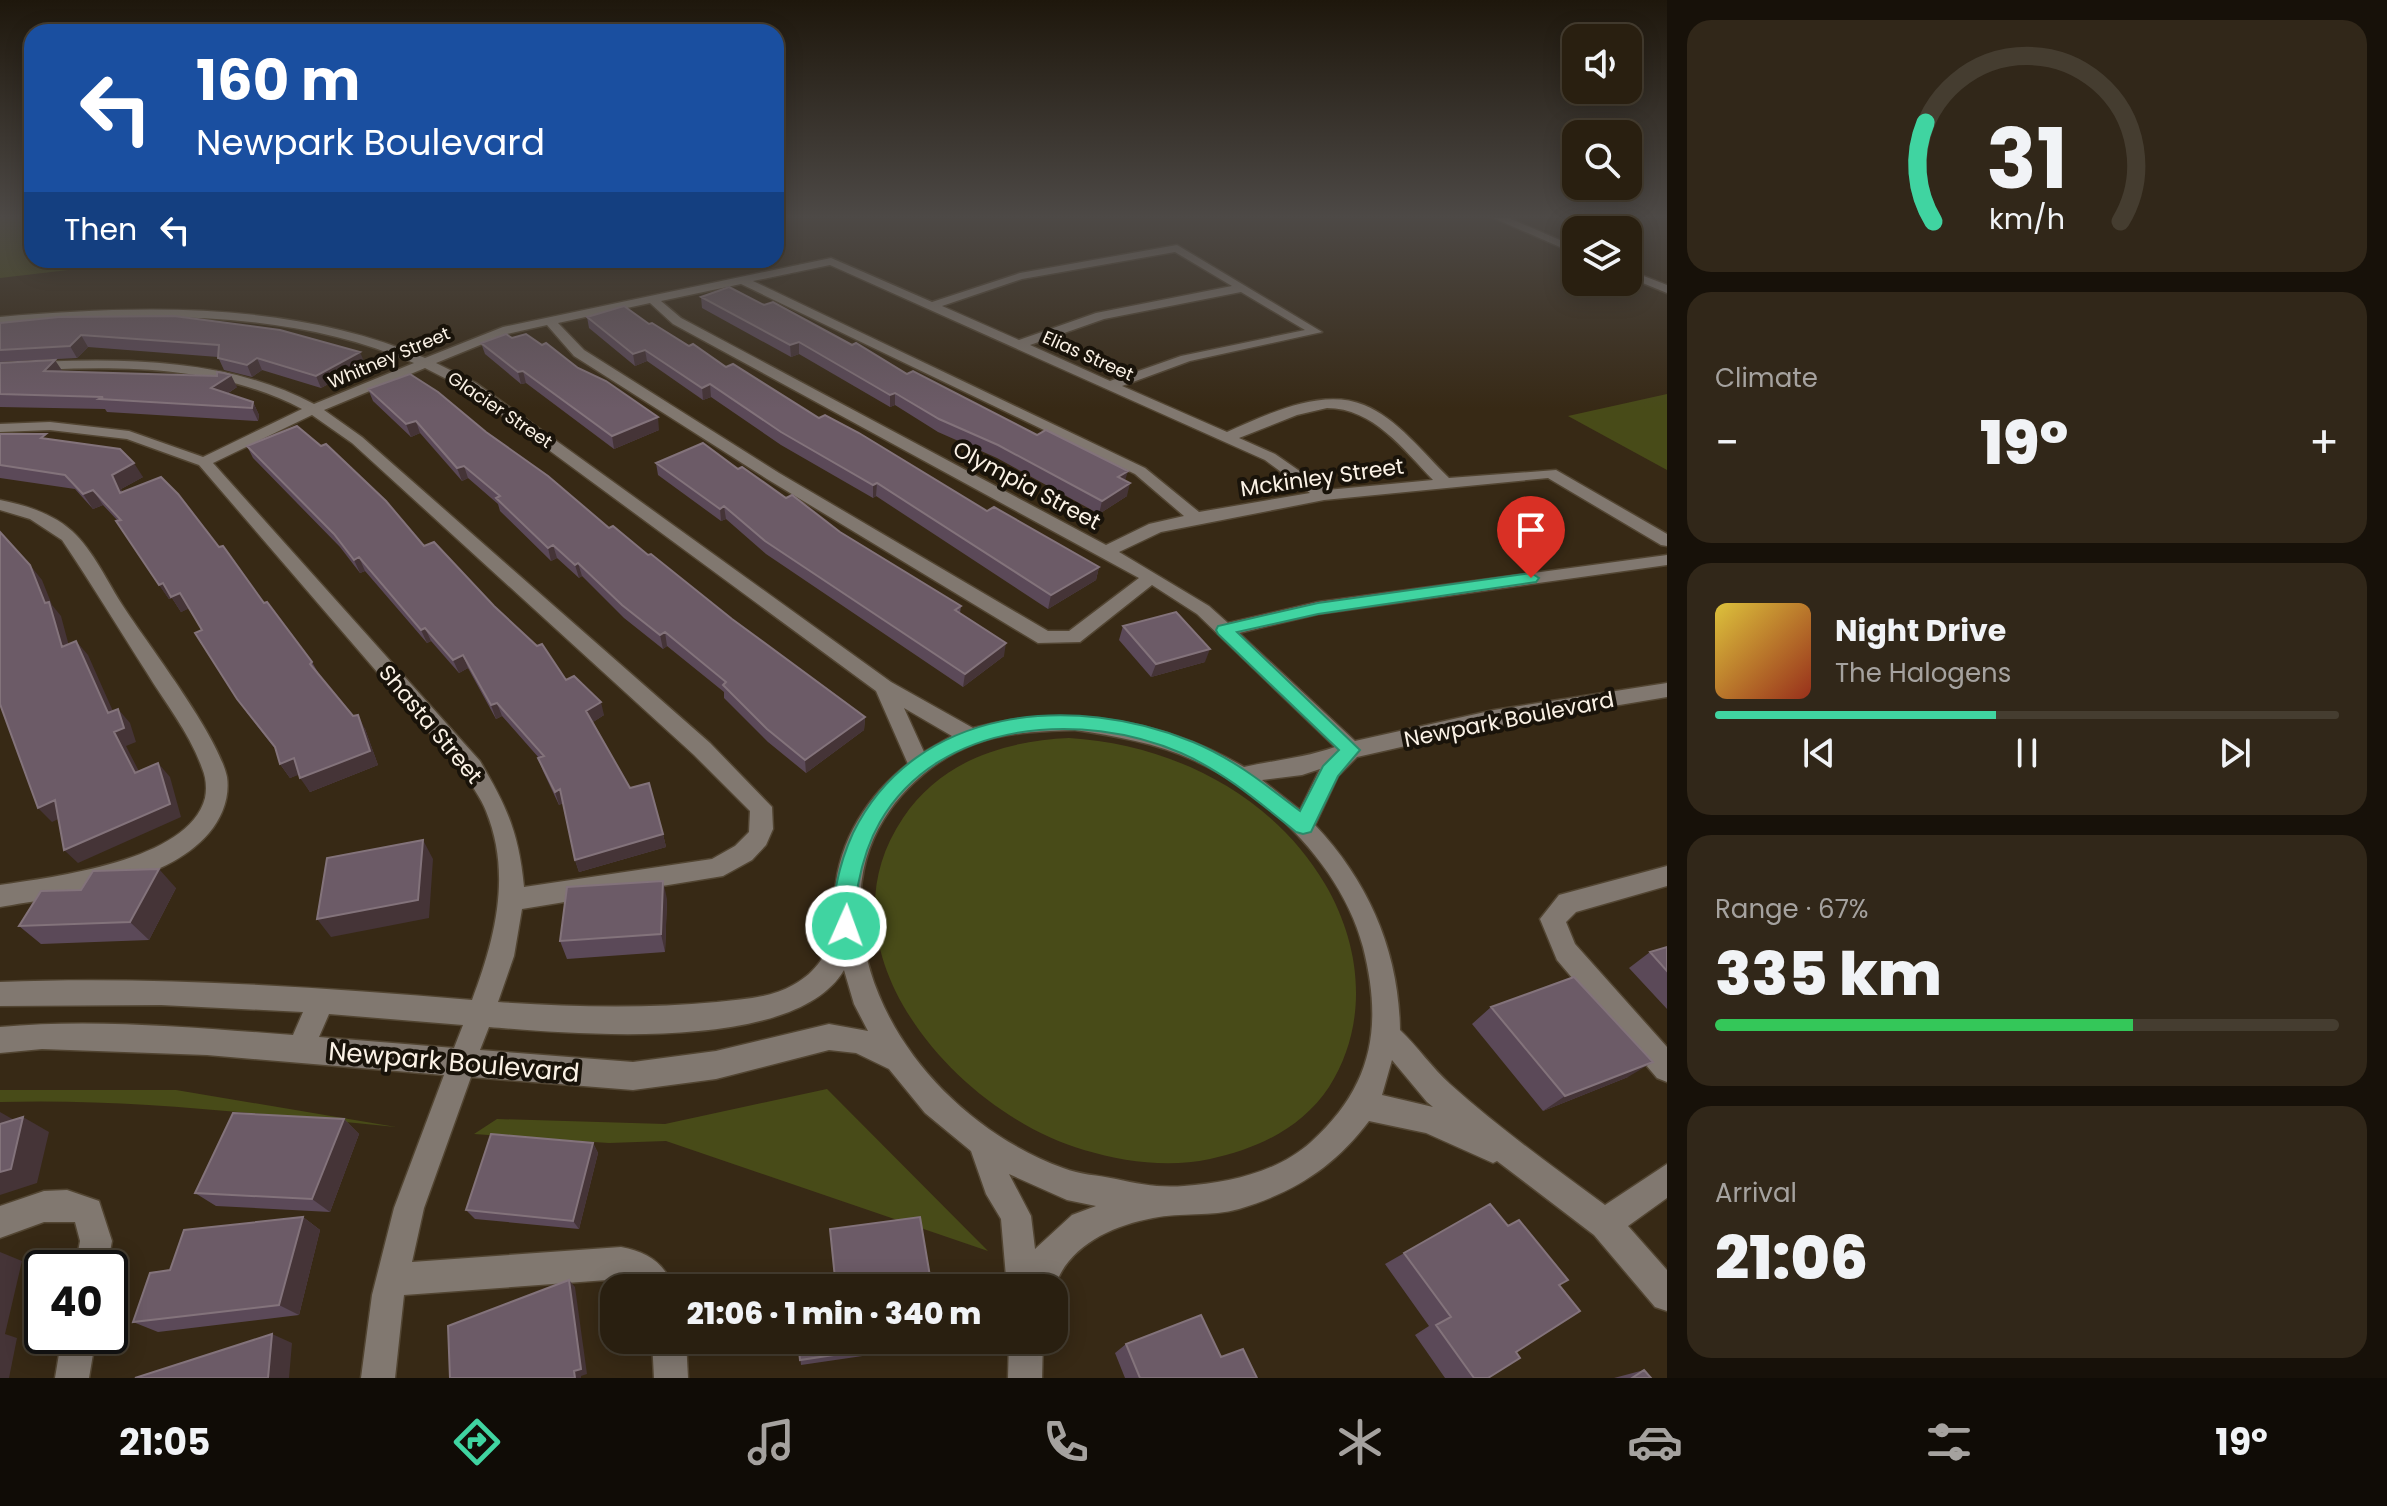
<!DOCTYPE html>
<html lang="en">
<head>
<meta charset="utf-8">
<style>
	:root { --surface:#291f10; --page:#312719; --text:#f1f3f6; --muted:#a5a29f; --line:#453d30; --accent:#40d4a1 }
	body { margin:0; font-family:Poppins,sans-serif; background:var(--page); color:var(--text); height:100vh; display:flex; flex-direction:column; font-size:30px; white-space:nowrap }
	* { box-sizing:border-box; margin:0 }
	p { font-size:26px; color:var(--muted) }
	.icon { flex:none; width:44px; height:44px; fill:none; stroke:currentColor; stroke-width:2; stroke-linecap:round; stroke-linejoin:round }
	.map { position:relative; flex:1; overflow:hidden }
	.sheet { display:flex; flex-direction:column; gap:20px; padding:20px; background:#171109; width:720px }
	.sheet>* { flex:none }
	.hud { position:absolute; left:24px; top:24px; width:760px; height:244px; border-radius:24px; box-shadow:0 4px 20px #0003,0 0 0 2px var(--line); background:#1a4fa0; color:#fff; overflow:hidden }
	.controls { position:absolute; left:1562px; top:24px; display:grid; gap:16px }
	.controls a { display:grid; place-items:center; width:80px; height:80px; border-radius:16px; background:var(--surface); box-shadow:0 4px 20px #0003,0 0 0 2px var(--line); font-size:40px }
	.speed { position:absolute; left:24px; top:1250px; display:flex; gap:16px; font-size:40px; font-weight:700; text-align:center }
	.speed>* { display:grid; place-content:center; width:104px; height:104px; border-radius:50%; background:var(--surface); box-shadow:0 4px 20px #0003,0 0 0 2px var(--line); line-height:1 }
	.speed .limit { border:4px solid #111; border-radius:12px; background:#fff; color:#111 }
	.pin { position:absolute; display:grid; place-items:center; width:68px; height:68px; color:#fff; margin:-82px -34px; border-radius:50% 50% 50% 0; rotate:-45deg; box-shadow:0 0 8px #0007 }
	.pin .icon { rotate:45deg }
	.me { position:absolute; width:88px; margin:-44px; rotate:2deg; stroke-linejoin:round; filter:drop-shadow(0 0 6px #0008) }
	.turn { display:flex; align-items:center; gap:28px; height:168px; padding:0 40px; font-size:36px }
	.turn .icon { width:104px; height:104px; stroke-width:2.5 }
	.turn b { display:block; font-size:56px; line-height:68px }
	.then { display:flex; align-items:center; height:76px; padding:0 40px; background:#0003; gap:16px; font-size:30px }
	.big { font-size:60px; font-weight:800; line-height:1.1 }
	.sheet .card { flex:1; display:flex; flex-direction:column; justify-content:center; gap:12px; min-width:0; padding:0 28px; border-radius:24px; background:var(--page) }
	.sheet .dial { align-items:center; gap:0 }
	.dial svg { height:208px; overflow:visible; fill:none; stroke:var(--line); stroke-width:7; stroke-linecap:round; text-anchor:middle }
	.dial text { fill:var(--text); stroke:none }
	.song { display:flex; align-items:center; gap:24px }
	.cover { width:96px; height:96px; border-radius:12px; background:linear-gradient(135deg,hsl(50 70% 55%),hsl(10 70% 35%)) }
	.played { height:8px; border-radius:4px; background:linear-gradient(90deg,var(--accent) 45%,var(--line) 45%) }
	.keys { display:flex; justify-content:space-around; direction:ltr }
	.heat { display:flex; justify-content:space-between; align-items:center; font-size:44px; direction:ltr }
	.charge { height:12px; border-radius:6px; background:linear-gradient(90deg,#34c759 67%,var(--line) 0) }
	.trip { position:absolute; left:600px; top:1274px; width:468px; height:80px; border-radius:24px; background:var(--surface); box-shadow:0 4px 20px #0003,0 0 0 2px var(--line); font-weight:800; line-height:80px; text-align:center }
	.tab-bar { display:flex; height:128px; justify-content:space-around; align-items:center; background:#100c06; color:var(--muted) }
	.tab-bar .icon { width:56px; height:56px }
	.tab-bar .on { color:var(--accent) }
	.tab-bar b { font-size:36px; color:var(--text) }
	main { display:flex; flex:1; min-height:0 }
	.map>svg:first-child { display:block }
	.green { fill:#484b18 }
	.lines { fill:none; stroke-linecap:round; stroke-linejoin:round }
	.minor-casing { stroke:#524532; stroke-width:3 }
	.minor { fill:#817870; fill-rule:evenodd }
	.wall { fill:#5b4958 }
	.shaded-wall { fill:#453437 }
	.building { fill:#6c5b67; stroke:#83737b; stroke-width:2 }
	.route { fill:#40d4a1; stroke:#2a8a69; stroke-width:2 }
	.labels { text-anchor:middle; stroke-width:8; stroke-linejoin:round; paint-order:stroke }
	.far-street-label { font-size:18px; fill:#fbf2e6; stroke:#19130a }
	.street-label { font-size:22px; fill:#fbf2e6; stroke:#19130a }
	.near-street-label { font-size:26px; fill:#fbf2e6; stroke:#19130a }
</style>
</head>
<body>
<main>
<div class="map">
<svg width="1667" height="1378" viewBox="0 0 1667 1378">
	<rect width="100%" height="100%" fill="#372915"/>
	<path class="green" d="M0,216H32V260H154L0,278Z
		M1667,394V470L1568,416Z
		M1069,738C1171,744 1272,794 1325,884C1362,947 1369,1024 1329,1087C1302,1128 1257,1149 1210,1159C1168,1168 1125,1162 1084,1150C957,1113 813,951 903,818C941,761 1004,741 1069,738Z
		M827,1089L988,1251L666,1141L609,1143L474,1134L497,1119L665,1124Z
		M0,1090H176L396,1127C264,1115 132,1098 0,1102Z"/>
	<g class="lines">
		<g class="minor-casing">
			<path id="minor" d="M1489,216H1504L1576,247V254Z
				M1177,245L1322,332L1190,361L1122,386L1227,432C1266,415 1321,387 1364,405C1397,418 1424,454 1449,478L1556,470L1667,534V546L1661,545L1548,478L1324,500L1161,532L1119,552L1209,606L1228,623L1318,602L1667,555V565L1318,614L1239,633L1355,741L1494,710L1667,683V697L1494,726L1357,757L1338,776L1315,825C1369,882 1399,952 1400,1030C1418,1047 1432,1068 1450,1084C1499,1128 1552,1166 1605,1205L1667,1164V1198L1628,1226L1667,1270V1311L1655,1307L1594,1235L1497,1161L1493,1163L1426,1133L1369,1121C1334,1167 1295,1192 1239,1209C1211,1217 1181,1212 1153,1218C1111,1226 1067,1246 1054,1289L1007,1288L1001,1219L986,1194L971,1151L925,1113L889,1069L856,1053L829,1050L716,1079L633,1090L471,1077L424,1208L412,1262L621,1247C647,1252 664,1262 674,1288H637L631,1281L621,1279L404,1295L395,1378H361L372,1295L394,1208L444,1075L207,1055L42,1049L0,1053V1027C96,1018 196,1028 293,1035L303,1012L161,1005L0,1006V982C158,976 315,987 472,1000C495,939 512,874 486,811C481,798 471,785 464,773L199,465L127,439L50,430L0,432V424L50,422L129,431L203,457L302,409C211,361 100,366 0,372V364C104,358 219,354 314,404L414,363C286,307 137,313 0,325V317C142,305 293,301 425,358L503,327L831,258L932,302L1020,273ZM1175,252L1232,286L1096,313L1019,340L942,306L1022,279ZM830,265L1265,460L1310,493L1199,512L1145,468L753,281ZM741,284L1135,474L1184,516L1149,524L1106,545L681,318L661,301ZM1241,292L1305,330L1181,356L1110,381L1030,345L1104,319ZM650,303L673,324L1139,578L1069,631H1048L779,473L584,350L558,323ZM547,325L574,356L767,479L1038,643L1080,642L1152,585L1197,614L1335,747C1304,758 1275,760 1244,767C1162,719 1064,703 973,728L891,682L476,383L436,363L507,334ZM425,368L466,389L876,691L908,764C868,795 839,840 835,892C834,904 839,917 835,928C828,953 817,972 793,985C771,998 742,999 717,1002C643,1009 571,1007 498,1002L514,956L522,909L723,876L752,860L766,845L773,829L772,807L710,743L362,437L324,410ZM1327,408C1373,408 1403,449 1433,480L1327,490L1275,454L1239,438L1297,415ZM312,415L352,443L694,755L750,811L749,832L735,846L712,859L524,887C519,833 507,807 480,761L213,463ZM904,708L952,736L924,752ZM1075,730C1115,736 1156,743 1193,760C1268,793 1342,867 1363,947C1383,1026 1373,1086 1311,1142C1278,1172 1228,1183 1184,1186C1159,1188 1139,1184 1116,1179C1098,1175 1080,1175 1063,1168C961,1131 869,1032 861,921C858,884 864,851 884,819C904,786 940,756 977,743C1008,732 1042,731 1075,730ZM1320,769L1300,810L1262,780L1302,775ZM844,970L854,1004L868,1031L829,1024L716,1051L633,1062L480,1050L489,1027C574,1034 795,1054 844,970ZM329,1014L463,1025L454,1048L319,1037ZM1392,1060L1427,1102L1433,1107L1382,1095ZM1009,1174L1067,1200L1096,1206L1072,1215L1035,1249L1031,1216Z
				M1628,270L1667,285V293L1628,277Z
				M0,500C25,505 52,513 72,531C93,550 108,583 123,606C149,646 218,735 227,777C230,797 222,818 209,833C165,885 63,896 0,907V885C53,877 189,861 205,798C207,789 206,777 202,768C190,734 166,704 147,673C119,629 91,583 62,540L30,519L0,510Z
				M1667,866V886L1576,912L1566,922L1575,944L1667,1047V1082L1657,1078L1557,960L1540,919L1559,895Z
				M67,1190L99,1201L112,1241L107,1268H75L80,1241L75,1222H44L0,1238V1206L44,1191Z
				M62,1336H96L89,1378H55Z
				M652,1340H686L688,1378H654Z
				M1009,1340H1043L1042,1378H1008Z"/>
		</g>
		<use href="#minor" class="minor"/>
	</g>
	<path class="wall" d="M701,297L764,305L1125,481L1127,496L1099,514L997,458L938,432L895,405L890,407L799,354L791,357L702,308Z
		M59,317L365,364L321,388L262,370L252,377L224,370L218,357L88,347L77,358L0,362V323Z
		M587,317L649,324L987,511L1099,567L1096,580L1048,609L876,496L873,498L781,445L711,397L703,400L647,361L635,366L589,328Z
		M512,338L578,368L659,430L614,449L526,383L521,384L485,354L481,343Z
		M0,363L62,372L237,387L227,394L253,402L259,415L258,421L107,412L105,409L0,407Z
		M368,389L486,432L609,528L648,555L732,619L865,717L864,730L806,773L768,742L724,698V692L667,646L663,649L624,618L582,576L579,578L557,558L551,561L500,511L498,504L468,478L462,481L420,433L411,437L373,401Z
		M0,434L49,439L143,477L121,489L122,492L264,603L312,662L320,676L365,729L378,765L310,792L299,774L290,778L280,764L276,750L247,713L195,633L202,630L189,608L181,612L172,598L169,599L116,521H118L103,505L93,509L75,489L0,478Z
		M247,446L424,546L494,606L566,680L604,715L593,722L630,788L663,834L666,847L579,872L575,860L563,803L559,805L543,771L538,758H539L502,716L496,719L468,668L459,673L431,641L427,643L365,571L360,573L340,547L253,458Z
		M656,463L738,469L961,606L960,613L1004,656L963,687L766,554L726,519L721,521L658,475Z
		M1123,626L1205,662L1151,677L1119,640Z
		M176,888L149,940L41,944L19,926Z
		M667,899L665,952L567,959L560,941Z
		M1667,947V1009L1629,968L1650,952Z
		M1491,1007L1628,1077L1543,1111L1472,1024Z
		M344,1119L359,1134L330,1212L216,1206L195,1193Z
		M593,1143L598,1153L579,1229L475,1219L466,1210Z
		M1490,1204L1559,1285L1516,1352L1488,1378H1445L1415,1335L1429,1326L1385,1264Z
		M303,1217L320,1230L299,1315L158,1332L133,1322L170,1270Z
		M798,1340H941L938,1345L801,1365Z
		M1126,1344L1221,1357L1257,1378H1125L1115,1353Z
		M1644,1370L1651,1378H1614Z"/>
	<path class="shaded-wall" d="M81,335L88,347L77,358L70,346Z
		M799,342V354L791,357L790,345Z
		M645,350L647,361L635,366L633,354Z
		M360,352L365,364L321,388L316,376Z
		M257,358L262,370L252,377L247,365Z
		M55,360L63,372L44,371Z
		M523,371L526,383L521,384L518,372Z
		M231,375L237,387L217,400L211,388Z
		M710,384L711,397L703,400L702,388Z
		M895,393V405L890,407V395Z
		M253,402L259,415L258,421L252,408Z
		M658,417L659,430L614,449L612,436Z
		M416,421L420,433L411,437L406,424Z
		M134,463L143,477L121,489L129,507L120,493L112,475Z
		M464,466L468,478L462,481L457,468Z
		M1128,471L1124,484L1118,477Z
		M877,483L876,496L873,498V485Z
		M1130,483L1127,496L1099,514L1102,501Z
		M93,490L103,505L93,509L83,494Z
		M724,506L726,519L721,521L720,509Z
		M553,545L557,558L551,561L548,548Z
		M359,557L365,571L360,573L354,560Z
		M578,563L582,576L579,578L575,565Z
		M30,565L42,580L52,605L61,616L73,661L62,647Z
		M1099,567L1096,580L1048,609L1051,595Z
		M163,583L180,593L190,608L181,612L172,598L169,599L159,585Z
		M425,628L431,641L427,643L421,630Z
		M665,632L667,646L663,649L660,635Z
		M76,641L88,655L120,727L108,713Z
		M1006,643L1004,656L963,687L965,674Z
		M1210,649L1205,662L1151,677L1156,664Z
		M463,655L468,668L459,673L453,660Z
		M601,702L604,715L590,724L586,711Z
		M497,703L502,716L496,719L491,705Z
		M118,709L130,723L136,742L126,746L147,787L135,773L114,732Z
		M358,715L365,729L378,765L310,792L300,778Z
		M865,717L864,730L806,773L805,760Z
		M294,758L304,773L290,778L280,764Z
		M158,763L170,777L181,817L78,863L64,850Z
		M560,789L565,802L559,805L555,792Z
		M55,800L69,814L52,822L38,808Z
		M663,834L666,847L579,872L575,860Z
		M423,840L433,859L429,918L331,937L317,919Z
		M159,869L176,888L149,940L130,922Z
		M663,881L667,899L665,952L661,934Z
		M1653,1062L1628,1077L1543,1111L1565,1096Z
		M0,1112L21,1124L0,1132Z
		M23,1117L49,1132L37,1183L0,1195V1172Z
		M344,1119L359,1134L330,1212L312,1199Z
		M593,1143L598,1153L579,1229L573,1221Z
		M303,1217L320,1230L299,1315L279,1305Z
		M0,1252L22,1261L5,1334L17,1338L9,1378H0Z
		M569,1280L575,1287L587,1374L581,1376V1378H575L574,1371Z
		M272,1334L292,1343L289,1378H268Z"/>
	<path class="building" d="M729,287L764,305L773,302L852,345L856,343L907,374L913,371L1037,435L1046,430L1128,471L1118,477L1130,483L1102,501L998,445L939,419L895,393L890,395L799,342L790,345L701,297Z
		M624,306L649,324L652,323L689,346L693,344L726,367L733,364L819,418L825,415L859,433L987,511L994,507L1099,567L1051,595L877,483L873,485L781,432L710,384L702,388L645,350L633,354L587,317Z
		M174,316L280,330L360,352L316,376L257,358L247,365L218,358L219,345L81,335L70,346L0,350V323L59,317Z
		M506,334L512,338L526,334L542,345L546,343L578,368L606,381L658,417L612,436L523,371L518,372L481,343Z
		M55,360L44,371L217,376V372L224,373L231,375L211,388L253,402L252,408L99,399L103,397L0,394V363Z
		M410,374L438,392L486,432L548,476L609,528L613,526L648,555L651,554L732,619L865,717L805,760L767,729L723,685L726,682L665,632L660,635L622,605L578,563L575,565L553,545L548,548L496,498L500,496L464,466L457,468L416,421L406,424L368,389Z
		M297,426L321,446L326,444L386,501L424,546L434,542L494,606L537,646L542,644L566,680L574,676L601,702L586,711L630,788L649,783L663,834L575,860L560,789L555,792L538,758L544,756L497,703L491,705L463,655L453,660L425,628L421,630L359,557L354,560L334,534L247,446Z
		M0,434H46L41,438L120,449L134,463L112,475L120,493L161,477L178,494L219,547L223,546L264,603L267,602L312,662L310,664L353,716L358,715L370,751L300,778L294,758L280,764L275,747L237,699L195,633L202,630L180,593L171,597L163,583L159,585L116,521L121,520L93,490L83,494L65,475L0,465Z
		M703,443L738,469L742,467L786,498L792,495L840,532L961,606L955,610L1006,643L965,674L765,541L724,506L720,509L656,463Z
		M0,532L30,565L45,603L49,602L62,647L76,641L108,713L118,709L124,728L114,732L135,773L158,763L170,804L64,850L55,800L38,808L0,704Z
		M1176,612L1210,649L1156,664L1123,626Z
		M423,840L418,900L317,919L327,858Z
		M159,869L130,922L19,926L41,891L81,890L93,871Z
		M663,881L661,934L560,941L567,887Z
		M1667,947V971L1650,952Z
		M1574,977L1653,1062L1565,1096L1491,1007Z
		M233,1113L344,1119L312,1199L195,1193Z
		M23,1117L11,1169L0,1172V1124Z
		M491,1134L593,1143L573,1221L466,1210Z
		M1490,1204L1508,1226L1519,1220L1568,1280L1559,1285L1580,1311L1516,1352L1520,1358L1488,1378H1474L1436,1325L1451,1317L1404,1253Z
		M303,1217L279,1305L133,1322L150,1273L170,1270L184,1230Z
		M920,1217L932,1288H836L830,1229Z
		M569,1280L581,1369L574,1371L575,1378H450L448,1326Z
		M1201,1315L1221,1357L1243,1349L1257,1378H1140L1126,1344Z
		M272,1334L268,1378H135Z
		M798,1340H934L800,1360Z
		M1644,1370L1651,1378H1632Z"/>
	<linearGradient id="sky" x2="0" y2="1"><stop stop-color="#1e170c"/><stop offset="0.53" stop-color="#4d4946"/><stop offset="1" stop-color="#4d4946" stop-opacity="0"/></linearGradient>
	<rect width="1667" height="409" fill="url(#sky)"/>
	<path class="route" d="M1531,573L1539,578L1536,582L1318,614L1237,632L1360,750L1338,776L1311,832L1303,834L1296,832C1259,802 1224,772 1181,753C1082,710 939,720 880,822C869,841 862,864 858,885C856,901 861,918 854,933L846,936L838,933C826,908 842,857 853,833C916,705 1074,693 1193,742C1234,759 1266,785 1300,811L1323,766L1339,750L1218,634L1216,630L1218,626L1318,603Z"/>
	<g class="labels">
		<g class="far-street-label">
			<text transform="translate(1088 356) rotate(24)" y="6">Elias Street</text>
			<text transform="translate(389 358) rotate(-23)" y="6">Whitney Street</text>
			<text transform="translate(500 410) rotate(34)" y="6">Glacier Street</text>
		</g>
		<g class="street-label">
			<text transform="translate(1322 477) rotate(-8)" y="8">Mckinley Street</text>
			<text transform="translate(1027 485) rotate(28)" y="8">Olympia Street</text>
			<text transform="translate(1509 719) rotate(-11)" y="8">Newpark Boulevard</text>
			<text transform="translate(431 724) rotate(50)" y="8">Shasta Street</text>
		</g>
		<g class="near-street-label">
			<text transform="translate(454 1062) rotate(5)" y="9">Newpark Boulevard</text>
		</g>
	</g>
</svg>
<div class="controls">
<a><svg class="icon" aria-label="sound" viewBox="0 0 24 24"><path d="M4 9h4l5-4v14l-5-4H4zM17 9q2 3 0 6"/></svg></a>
<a><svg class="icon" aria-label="search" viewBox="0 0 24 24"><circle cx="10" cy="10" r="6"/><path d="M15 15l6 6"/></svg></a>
<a><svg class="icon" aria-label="layers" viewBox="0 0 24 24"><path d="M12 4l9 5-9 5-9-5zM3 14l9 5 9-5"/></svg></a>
</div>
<div class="speed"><div class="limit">40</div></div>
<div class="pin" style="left:1531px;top:578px;background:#d93025"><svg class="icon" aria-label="arrive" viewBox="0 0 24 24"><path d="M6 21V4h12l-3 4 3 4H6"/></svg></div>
<svg class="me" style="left:846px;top:926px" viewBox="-20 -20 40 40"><circle r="17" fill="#40d4a1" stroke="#fff" stroke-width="3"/><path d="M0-11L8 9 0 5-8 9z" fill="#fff"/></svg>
<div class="trip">21:06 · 1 min · 340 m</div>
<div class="hud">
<div class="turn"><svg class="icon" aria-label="left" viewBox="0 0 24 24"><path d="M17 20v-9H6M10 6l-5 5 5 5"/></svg><div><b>160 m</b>Newpark Boulevard</div></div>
<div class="then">Then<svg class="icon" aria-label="left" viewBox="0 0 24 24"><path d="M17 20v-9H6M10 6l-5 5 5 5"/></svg></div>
</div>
</div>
<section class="sheet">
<div class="card dial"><svg viewBox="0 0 100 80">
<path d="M14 69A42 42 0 1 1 86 69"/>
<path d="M14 69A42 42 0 0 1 11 31" stroke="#40d4a1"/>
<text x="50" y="56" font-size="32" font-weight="700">31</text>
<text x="50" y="72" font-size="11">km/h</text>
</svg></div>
<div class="card"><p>Climate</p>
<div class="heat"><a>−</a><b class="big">19°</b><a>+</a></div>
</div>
<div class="card">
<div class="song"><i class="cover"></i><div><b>Night Drive</b><p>The Halogens</p></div></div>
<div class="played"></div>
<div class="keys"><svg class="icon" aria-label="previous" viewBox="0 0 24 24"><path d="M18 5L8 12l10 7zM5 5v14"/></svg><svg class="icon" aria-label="pause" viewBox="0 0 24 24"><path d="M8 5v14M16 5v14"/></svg><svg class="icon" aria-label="next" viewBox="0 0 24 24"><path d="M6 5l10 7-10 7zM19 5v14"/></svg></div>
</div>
<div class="card"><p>Range · 67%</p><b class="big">335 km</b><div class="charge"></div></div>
<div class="card"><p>Arrival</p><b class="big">21:06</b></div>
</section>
</main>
<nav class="tab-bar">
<b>21:05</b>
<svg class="icon on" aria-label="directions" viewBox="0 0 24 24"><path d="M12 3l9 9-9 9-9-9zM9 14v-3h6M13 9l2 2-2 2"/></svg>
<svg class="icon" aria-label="music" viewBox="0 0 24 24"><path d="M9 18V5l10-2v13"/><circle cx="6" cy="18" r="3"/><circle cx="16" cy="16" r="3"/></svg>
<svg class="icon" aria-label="phone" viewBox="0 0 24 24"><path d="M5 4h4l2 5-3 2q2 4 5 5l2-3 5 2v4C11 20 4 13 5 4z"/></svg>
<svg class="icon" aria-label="climate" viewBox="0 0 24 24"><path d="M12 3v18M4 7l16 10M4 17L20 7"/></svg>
<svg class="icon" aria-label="car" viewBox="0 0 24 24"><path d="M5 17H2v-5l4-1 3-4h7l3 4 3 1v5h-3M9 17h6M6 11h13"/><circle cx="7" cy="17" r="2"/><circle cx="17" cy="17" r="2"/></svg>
<svg class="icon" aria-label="filters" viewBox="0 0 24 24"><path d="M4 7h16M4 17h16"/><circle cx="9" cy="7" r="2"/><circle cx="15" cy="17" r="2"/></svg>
<b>19°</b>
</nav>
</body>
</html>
